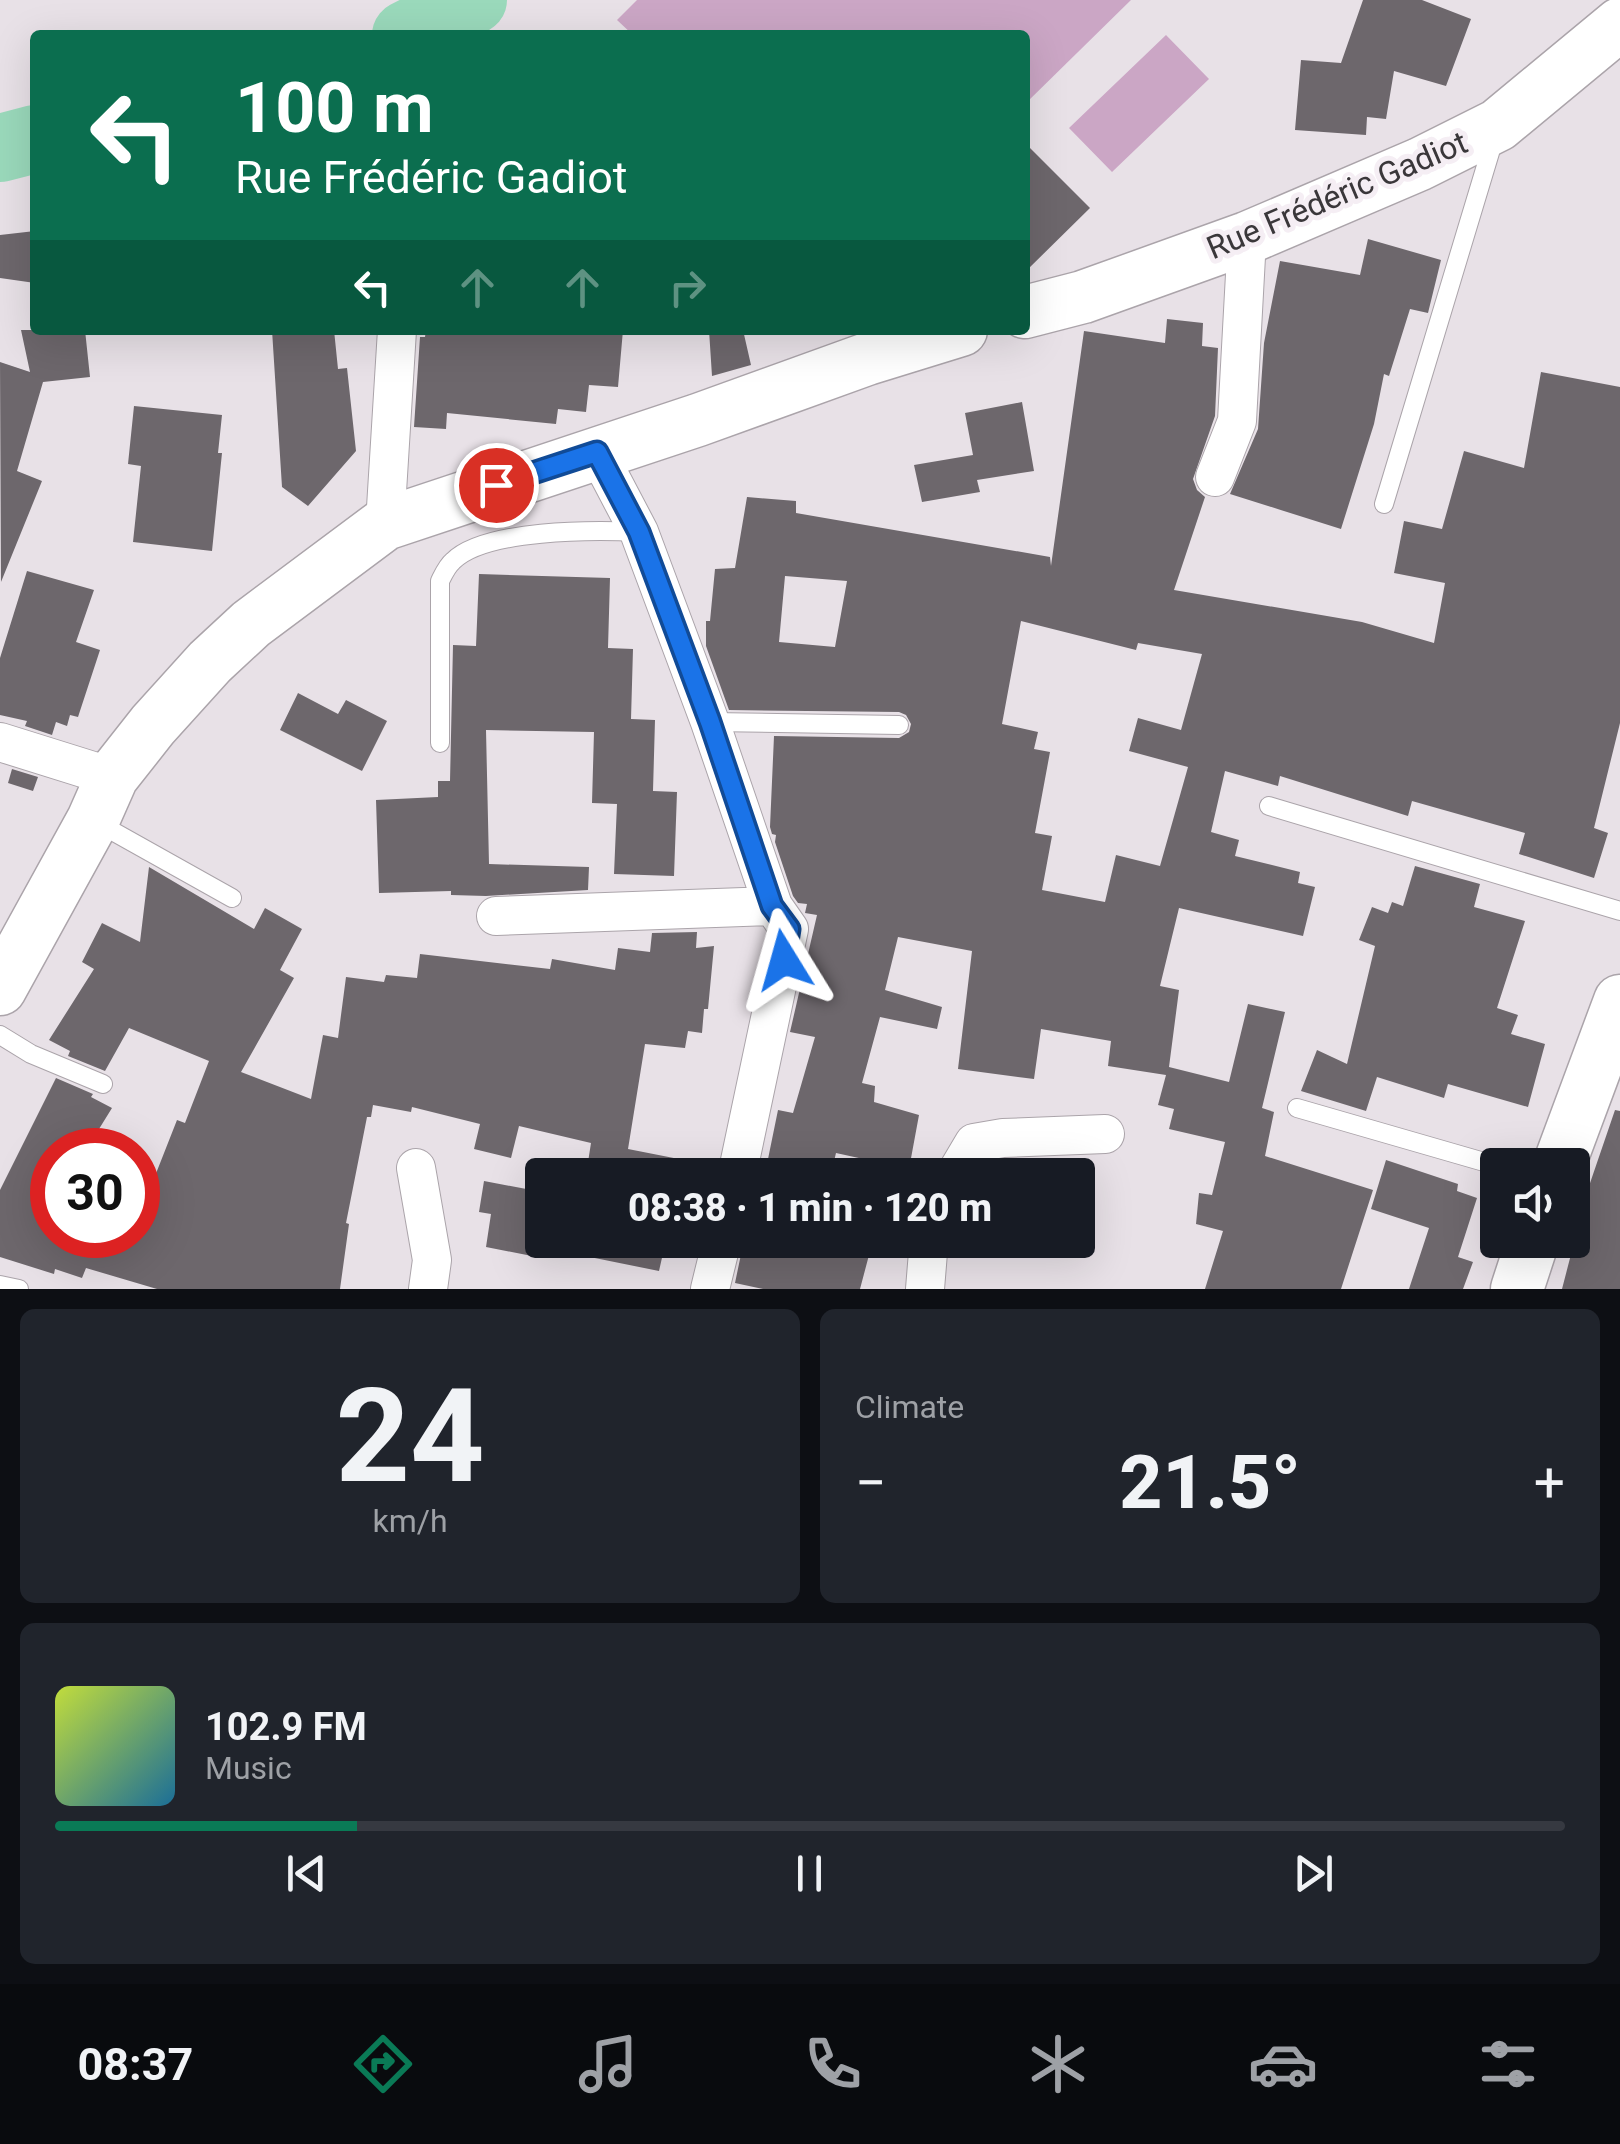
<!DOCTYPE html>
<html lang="en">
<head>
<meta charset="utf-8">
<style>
	:root { --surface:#171b24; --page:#20242c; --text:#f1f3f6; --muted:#9ea1a6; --line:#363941; --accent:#0a7a56 }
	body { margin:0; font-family:Roboto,sans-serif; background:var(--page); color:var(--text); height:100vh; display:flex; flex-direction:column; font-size:38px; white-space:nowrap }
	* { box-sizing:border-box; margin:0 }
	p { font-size:32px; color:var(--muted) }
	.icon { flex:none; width:55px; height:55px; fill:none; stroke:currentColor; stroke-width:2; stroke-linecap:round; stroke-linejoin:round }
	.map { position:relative; height:1289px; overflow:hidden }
	.side { display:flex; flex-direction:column; gap:20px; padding:20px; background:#0d0f14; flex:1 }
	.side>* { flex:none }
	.banner { position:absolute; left:30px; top:30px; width:1000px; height:305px; border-radius:10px; box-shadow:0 10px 40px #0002; background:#0b6e4f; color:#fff; overflow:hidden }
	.fabs { position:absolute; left:1480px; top:1148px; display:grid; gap:20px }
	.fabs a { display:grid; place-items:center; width:110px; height:110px; border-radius:10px; background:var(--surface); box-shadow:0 10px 40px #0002; font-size:50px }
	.speed { position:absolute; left:30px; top:1128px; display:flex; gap:20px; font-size:50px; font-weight:700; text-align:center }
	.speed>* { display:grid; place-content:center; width:130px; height:130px; border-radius:50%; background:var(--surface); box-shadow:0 10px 40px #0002; line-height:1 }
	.speed .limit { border:15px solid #d22; background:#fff; color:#111 }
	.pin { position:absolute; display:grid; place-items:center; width:85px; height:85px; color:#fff; margin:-42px; border:5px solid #fff; border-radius:50%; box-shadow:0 2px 10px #0007 }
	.me { position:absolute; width:110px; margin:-55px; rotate:352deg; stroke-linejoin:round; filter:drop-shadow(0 0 8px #0008) }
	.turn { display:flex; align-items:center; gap:35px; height:210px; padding:0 40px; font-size:45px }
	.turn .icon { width:130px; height:130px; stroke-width:2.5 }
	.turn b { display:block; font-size:70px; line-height:85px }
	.lanes { display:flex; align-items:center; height:95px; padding:0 40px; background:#0003; justify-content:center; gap:50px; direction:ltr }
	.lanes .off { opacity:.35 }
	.big { font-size:75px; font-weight:800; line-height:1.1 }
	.side .card { flex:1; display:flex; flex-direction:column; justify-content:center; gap:15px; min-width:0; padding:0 35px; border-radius:15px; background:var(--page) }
	.side .dial { align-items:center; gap:0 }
	.dial b { font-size:130px; line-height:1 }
	.song { display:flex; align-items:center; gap:30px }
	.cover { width:120px; height:120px; border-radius:15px; background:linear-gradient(135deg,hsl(70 70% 55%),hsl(200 70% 35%)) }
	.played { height:10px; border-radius:5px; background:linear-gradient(90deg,var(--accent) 20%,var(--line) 20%) }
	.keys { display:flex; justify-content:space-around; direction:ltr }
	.heat { display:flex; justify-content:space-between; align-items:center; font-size:55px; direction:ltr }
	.side .tiles { flex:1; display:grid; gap:20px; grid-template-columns:1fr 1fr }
	.card:last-child { grid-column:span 2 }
	.trip { position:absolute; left:525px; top:1158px; width:570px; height:100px; border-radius:10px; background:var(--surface); box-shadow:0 10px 40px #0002; font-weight:800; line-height:100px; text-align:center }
	.dock { display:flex; height:160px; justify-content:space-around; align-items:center; background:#090b0e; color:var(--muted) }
	.dock .icon { width:70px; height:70px }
	.dock .current { color:var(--accent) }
	.dock b { font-size:45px; color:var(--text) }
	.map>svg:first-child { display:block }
	.green { fill:#cba6c5 }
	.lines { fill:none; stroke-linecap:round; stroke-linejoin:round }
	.river { stroke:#9ad9bb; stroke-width:68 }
	.building { fill:#6d676c; fill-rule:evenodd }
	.service-casing { stroke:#aba4aa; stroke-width:20 }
	.minor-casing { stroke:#aba4aa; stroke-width:40 }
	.secondary-casing { stroke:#aba4aa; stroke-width:55 }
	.service { stroke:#fff; stroke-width:18 }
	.minor { stroke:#fff; stroke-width:38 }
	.secondary { stroke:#fff; stroke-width:52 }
	.route-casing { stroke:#114b97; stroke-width:25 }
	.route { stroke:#1a73e8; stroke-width:18 }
	.labels { text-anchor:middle; stroke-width:10; stroke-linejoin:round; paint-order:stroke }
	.street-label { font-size:32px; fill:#3a373a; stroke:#f5eef4 }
</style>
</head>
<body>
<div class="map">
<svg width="1620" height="1289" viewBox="0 0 1620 1289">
	<rect width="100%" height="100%" fill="#e8e1e7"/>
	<path class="green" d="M637,0H1131L1025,104V35H633L617,20Z
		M1166,35L1209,79L1112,172L1069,128Z"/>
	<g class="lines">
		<path class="river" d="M406,35L473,0
			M0,148L35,139"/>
	</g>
	<path class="building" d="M1363,0H1422L1471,19L1446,86L1394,71L1386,119L1367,117L1366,135L1295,130L1301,60L1341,63Z
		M1025,143L1090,208L1025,272Z
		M35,231V283L0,278V235Z
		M1368,239L1441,260L1428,313L1410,309L1389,376L1384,374L1374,424L1341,529L1230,494L1258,429L1264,343L1280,261L1360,275Z
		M1167,319L1203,323L1202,346L1218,348L1215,416L1193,479L1197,490L1205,497L1174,590L1362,622L1434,643L1445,583L1394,573L1404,521L1442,529L1464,451L1524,468L1541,372L1620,387V723L1594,828L1608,833L1594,878L1519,854L1525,833L1412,801L1408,816L1280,776L1278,786L1225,771L1211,832L1239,840L1235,856L1300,872L1298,883L1315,887L1303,936L1179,908L1160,986L1179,990L1169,1067L1229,1082L1248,1004L1285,1012L1262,1108L1274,1112L1265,1156L1373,1190L1341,1289H1205L1223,1231L1196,1224L1199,1193L1212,1195L1225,1142L1169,1129L1174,1109L1158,1105L1166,1075L1108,1066L1111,1041L1041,1029L1034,1079L958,1069L972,951L898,937L885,990L942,1007L937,1029L880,1017L862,1083L875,1086L874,1102L919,1115L909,1169L836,1153L831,1174L768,1159L778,1110L793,1113L815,1037L790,1032L817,915L805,913L807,904L798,903L793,896L775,842L776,835L772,834L770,827L774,736L899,738L909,732L911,724L906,715L899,712L729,710L706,646V621H710L715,569L735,568L747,497L796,501V513L1050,557L1051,566L1084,331L1165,343ZM785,576L847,581L835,647L779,642ZM1021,621L1136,650L1138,643L1202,654L1181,730L1138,718L1129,751L1188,767L1160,866L1116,855L1105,902L1042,890L1052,836L1035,833L1050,752L1034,749L1038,732L1002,724Z
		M21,330H85L90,377L43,382L17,471L42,481L1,582L0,362L30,372Z
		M272,330H334L338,369L347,368L356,451L308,506L282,487Z
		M426,330H623L618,387L589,385L586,412L558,409L556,424L447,413L446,429L414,427L420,337H425Z
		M709,330H743L751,365L712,376Z
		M1022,402L1034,471L977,480L980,492L922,502L914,465L973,455L965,413Z
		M134,406L222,415L218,453H222L212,551L133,542L141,466L128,464Z
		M27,571L94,590L76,642L100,650L78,717L70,715L67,726L56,722L52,735L25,726L27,721L0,715V658Z
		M479,574L610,578L608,648L633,649L631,719L655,720L653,791L677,792L674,876L614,874L617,804L592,803L594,732L486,730L489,864L589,867L588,890L486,896L451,895V891L379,893L376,800L438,797V781H450L453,645L476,646Z
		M298,693L338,714L346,700L387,721L362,771L280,730Z
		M12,769L38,777L33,791L8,783Z
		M1415,866L1480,884L1474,907L1525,921L1497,1008L1518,1015L1511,1034L1545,1044L1528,1107L1448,1084L1444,1098L1377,1077L1366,1111L1301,1091L1317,1050L1347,1064L1375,946L1359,940L1372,907L1388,913L1392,902L1403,906Z
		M149,867L254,929L265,908L302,929L280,970L294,978L241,1072L311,1099L323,1035L338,1038L346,977L384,982L386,975L417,978L420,954L550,969L552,959L615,970L618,948L650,952L652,933L697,932L696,948L714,946L708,1009H704L702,1033L688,1031L685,1048L645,1044L628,1149L689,1161L687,1175H586L591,1143L519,1126L511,1158L474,1149L480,1124L412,1107L411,1112L373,1105L371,1117H367L346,1223L349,1224L340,1289H157L86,1268L82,1278L55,1269L54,1274L0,1257V1190L56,1078L93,1094L91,1097L112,1108L86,1150H52V1235H138V1165L155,1176L177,1120L185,1123L209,1061L129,1028L105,1071L68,1056L70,1051L49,1040L94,969L82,962L102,923L140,942Z
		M1615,1110L1620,1111V1289H1562L1588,1189Z
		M1386,1160L1458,1184L1457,1191L1477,1198L1458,1257L1473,1262L1463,1289H1409L1429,1228L1371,1209Z
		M484,1181L542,1192V1258L486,1247L491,1214L479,1212Z
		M576,1240H666L659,1271L575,1254Z
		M744,1240L786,1249L788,1240H873L860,1289H763L735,1283Z"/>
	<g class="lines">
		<g class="service-casing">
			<path id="service" d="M1384,504L1495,136
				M710,722L899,725
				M440,743V581C443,575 447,566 453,561C485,529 594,530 638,532
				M1269,806L1620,911
				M98,823L232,898
				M0,1035L31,1054L103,1084
				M1297,1108L1498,1166
				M0,1285L19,1289"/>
		</g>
		<g class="minor-casing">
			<path id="minor" d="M597,452L639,532L710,722L773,906L789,929L737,1175
				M1215,477L1237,421L1247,238
				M385,524L397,330
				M0,742L112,777
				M496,916L773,906
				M416,1168L432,1260L428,1289
				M955,1175L974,1143L1003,1138L1105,1134
				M710,1289L722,1240
				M925,1289L929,1240"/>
		</g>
		<g class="secondary-casing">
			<path id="secondary" d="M1025,312L1083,297L1247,238L1420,164L1498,125L1620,24
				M0,989L93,820L112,777L153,725L210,662L251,624L385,524L698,420L867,359L961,330
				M1559,1165L1620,1001
				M1517,1289L1533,1240"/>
		</g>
		<use href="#service" class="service"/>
		<use href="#minor" class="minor"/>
		<use href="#secondary" class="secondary"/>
	</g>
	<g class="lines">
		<g class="route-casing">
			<path id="route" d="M496,485L597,452L639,532L710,722L772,906L789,929L784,960"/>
		</g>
		<use href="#route" class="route"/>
	</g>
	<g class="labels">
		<g class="street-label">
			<text transform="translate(1337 195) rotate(-23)" y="11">Rue Frédéric Gadiot</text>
		</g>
	</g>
</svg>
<div class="fabs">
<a><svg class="icon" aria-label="sound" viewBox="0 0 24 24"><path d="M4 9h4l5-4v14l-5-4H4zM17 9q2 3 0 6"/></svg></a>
</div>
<div class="speed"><div class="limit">30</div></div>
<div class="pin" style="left:496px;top:485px;background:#d93025"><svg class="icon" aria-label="arrive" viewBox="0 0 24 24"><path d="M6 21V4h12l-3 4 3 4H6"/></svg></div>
<svg class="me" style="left:784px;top:960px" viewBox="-20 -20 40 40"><path d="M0-17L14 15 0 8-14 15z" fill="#1a73e8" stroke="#fff" stroke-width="4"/></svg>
<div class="trip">08:38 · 1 min · 120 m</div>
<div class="banner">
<div class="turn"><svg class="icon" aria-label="left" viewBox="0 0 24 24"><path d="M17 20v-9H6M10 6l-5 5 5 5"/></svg><div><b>100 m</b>Rue Frédéric Gadiot</div></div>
<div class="lanes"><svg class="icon" aria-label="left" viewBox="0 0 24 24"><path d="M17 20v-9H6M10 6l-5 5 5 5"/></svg><svg class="icon off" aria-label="ahead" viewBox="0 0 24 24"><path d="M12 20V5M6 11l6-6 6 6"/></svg><svg class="icon off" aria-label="ahead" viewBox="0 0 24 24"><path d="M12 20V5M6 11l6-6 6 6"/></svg><svg class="icon off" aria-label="right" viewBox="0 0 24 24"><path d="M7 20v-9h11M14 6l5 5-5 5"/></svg></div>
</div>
</div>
<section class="side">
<div class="tiles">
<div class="card dial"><b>24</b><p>km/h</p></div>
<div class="card"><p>Climate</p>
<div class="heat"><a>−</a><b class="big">21.5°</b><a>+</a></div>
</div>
<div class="card">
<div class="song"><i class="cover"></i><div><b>102.9 FM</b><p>Music</p></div></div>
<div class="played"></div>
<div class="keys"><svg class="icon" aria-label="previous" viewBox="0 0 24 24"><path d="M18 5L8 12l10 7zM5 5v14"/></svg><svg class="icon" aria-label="pause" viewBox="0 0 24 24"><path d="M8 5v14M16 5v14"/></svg><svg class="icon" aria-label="next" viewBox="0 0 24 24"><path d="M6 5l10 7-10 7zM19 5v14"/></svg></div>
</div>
</div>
</section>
<nav class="dock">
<b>08:37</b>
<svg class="icon current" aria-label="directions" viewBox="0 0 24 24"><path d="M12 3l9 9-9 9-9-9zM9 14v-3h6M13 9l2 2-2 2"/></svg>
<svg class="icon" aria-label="music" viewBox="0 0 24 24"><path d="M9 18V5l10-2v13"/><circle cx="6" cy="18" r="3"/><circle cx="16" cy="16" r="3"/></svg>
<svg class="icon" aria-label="phone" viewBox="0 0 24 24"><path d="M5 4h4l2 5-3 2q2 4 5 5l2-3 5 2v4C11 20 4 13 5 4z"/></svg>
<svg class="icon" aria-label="climate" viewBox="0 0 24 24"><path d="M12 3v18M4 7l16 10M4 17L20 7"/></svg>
<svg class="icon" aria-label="car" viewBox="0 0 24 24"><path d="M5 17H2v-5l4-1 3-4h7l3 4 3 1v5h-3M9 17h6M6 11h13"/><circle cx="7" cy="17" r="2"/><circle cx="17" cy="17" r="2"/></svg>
<svg class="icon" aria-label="filters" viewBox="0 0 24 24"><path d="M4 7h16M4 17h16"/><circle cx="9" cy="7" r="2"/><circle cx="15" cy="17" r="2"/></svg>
</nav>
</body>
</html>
